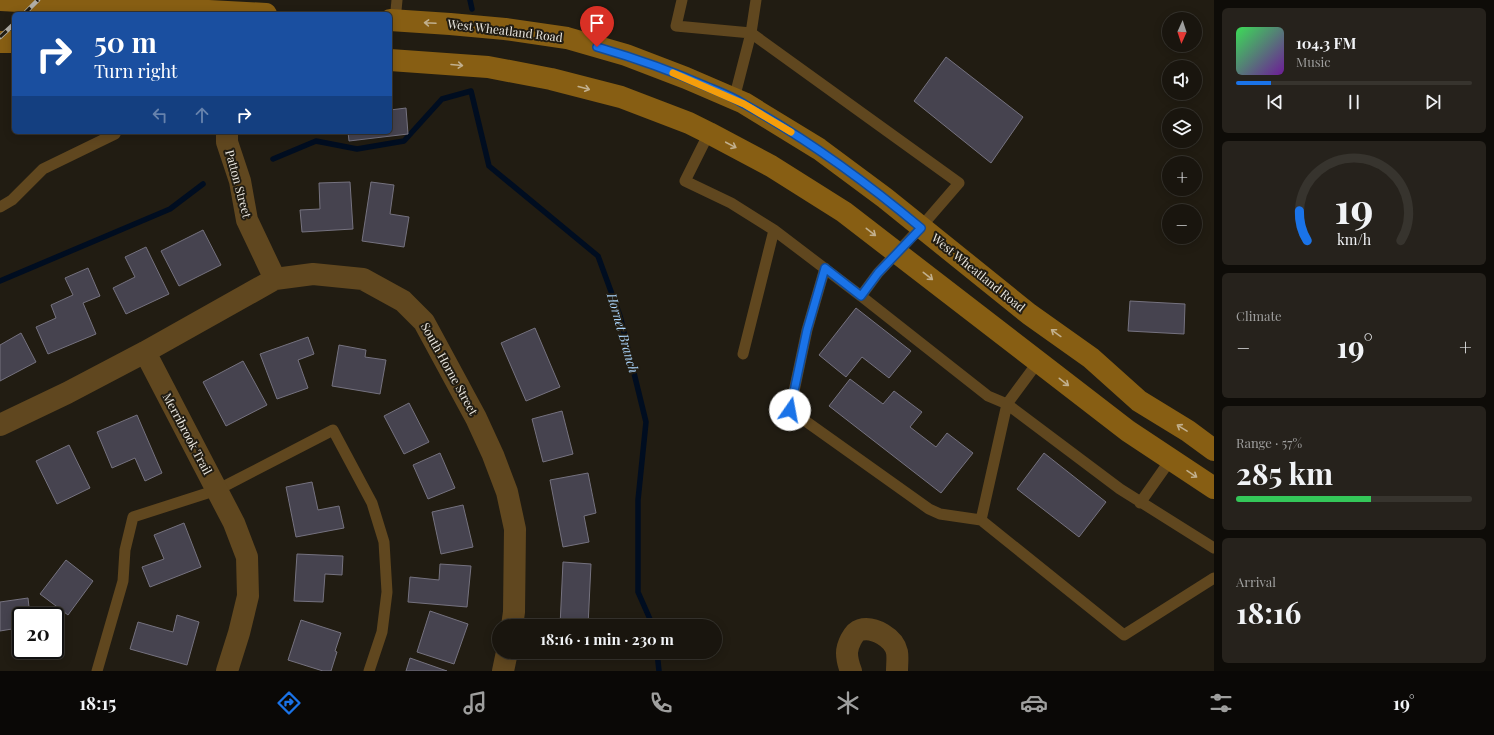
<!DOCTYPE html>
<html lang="en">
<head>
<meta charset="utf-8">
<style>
	:root { --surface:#19150e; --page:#26221c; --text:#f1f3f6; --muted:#9f9f9e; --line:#37342e; --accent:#1a73e8 }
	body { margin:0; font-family:"Playfair Display",serif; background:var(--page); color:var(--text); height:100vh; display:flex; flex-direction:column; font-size:15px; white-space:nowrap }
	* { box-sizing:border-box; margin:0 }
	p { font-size:13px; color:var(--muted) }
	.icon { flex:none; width:22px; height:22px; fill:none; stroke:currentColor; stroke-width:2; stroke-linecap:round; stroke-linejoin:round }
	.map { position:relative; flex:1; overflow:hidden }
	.drawer { display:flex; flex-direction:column; gap:8px; padding:8px; background:#0e0c08; width:280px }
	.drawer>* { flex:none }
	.guide { position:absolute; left:12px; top:12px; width:380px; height:122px; border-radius:6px; box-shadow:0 2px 10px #0003,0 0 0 1px var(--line); background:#1a4fa0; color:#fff; overflow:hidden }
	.needle { width:26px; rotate:183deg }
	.controls { position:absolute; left:1162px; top:12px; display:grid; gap:8px }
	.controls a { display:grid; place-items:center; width:40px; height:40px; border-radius:50%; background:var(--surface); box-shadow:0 2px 10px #0003,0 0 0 1px var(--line); font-size:20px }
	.speed { position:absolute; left:12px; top:607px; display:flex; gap:8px; font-size:20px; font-weight:700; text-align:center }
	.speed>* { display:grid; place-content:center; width:52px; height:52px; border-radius:50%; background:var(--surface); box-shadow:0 2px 10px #0003,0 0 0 1px var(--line); line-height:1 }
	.speed .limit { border:2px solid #111; border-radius:6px; background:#fff; color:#111 }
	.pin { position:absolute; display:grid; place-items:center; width:34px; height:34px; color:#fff; margin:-41px -17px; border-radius:50% 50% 50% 0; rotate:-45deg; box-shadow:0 0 4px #0007 }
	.pin .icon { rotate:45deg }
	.me { position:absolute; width:44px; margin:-22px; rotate:12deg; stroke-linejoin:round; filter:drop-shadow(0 0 3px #0008) }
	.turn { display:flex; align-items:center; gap:14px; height:84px; padding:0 16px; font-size:18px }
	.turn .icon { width:52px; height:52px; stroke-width:2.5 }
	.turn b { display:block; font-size:28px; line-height:34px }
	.lanes { display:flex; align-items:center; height:38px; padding:0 16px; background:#0003; justify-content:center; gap:20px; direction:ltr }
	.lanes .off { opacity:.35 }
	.big { font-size:30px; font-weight:700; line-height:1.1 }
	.drawer .card { flex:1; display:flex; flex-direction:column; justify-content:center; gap:6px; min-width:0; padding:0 14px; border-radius:6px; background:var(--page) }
	.drawer .dial { align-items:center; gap:0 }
	.dial svg { height:104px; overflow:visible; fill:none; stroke:var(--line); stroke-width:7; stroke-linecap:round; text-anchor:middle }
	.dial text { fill:var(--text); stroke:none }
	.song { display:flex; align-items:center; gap:12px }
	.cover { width:48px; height:48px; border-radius:6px; background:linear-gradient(135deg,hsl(130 70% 55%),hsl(280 70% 35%)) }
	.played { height:4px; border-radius:2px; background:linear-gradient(90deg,var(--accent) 15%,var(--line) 15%) }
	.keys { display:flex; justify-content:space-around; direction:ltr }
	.heat { display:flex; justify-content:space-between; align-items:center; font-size:22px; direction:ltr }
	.charge { height:6px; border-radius:3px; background:linear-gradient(90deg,#34c759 57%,var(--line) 0) }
	.trip { position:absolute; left:492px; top:619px; width:230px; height:40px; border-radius:20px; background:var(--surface); box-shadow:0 2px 10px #0003,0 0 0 1px var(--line); font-weight:700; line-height:40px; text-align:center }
	.tab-bar { display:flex; height:64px; justify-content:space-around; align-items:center; background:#0a0806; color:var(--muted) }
	.tab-bar .icon { width:28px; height:28px }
	.tab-bar .active { color:var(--accent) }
	.tab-bar b { font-size:18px; color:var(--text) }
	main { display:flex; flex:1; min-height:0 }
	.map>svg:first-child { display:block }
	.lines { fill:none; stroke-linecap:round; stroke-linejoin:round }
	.stream { stroke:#000d20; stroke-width:5.5 }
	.building { fill:#46434f; stroke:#75727f }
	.lane { stroke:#60471f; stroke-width:11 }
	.street { stroke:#60471f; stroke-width:22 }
	.secondary { stroke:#875e13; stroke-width:22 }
	.rail-casing { stroke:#b0ada5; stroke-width:4.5 }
	.rail { stroke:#211c12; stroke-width:3; stroke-dasharray:9; stroke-linecap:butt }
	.oneway { stroke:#c2b08e }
	.route-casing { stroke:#114b97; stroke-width:10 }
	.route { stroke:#1a73e8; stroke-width:7 }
	.slow { stroke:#f59e0b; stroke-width:7 }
	.labels { text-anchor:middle; stroke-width:4; stroke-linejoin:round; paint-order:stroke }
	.street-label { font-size:12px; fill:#eae7e0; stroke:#211c12 }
	.water-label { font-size:13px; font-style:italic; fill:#abd5fc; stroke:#211c12 }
</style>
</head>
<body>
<main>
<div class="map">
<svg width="1214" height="671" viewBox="0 0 1214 671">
	<rect width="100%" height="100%" fill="#211c12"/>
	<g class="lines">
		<path class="stream" d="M470,0L472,9
			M273,159L316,141L357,149L404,141L442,99L471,91L489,166L598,256L620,316L646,422L638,500V592L653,626
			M0,281L170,209L203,184
			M657,652L659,671"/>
	</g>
	<path class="building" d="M946,57L1023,117L991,163L914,101Z
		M406,108L408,134L349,141L348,132H390V110Z
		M350,182L353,229L302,232L300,210L320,209L319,183Z
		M371,182L394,185L390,214L409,217L404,247L362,241Z
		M203,230L221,265L179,286L161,251Z
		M146,247L169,294L126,314L113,288L135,277L125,257Z
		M88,268L100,296L83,303L96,334L48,354L36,327L56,318L51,305L73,295L65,278Z
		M1130,301L1185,304L1184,334L1128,331Z
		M856,308L911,351L889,378L862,357L846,377L819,355Z
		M535,328L560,387L526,401L501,343Z
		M21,333L36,362L0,381V345Z
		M308,337L314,354L298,360L308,388L277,399L260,354Z
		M339,345L366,350L365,357L386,360L380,394L332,386Z
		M243,361L267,405L226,426L203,382Z
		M850,379L883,404L894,391L922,412L910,427L936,447L947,433L973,453L941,493L829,406Z
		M409,403L429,442L404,454L384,416Z
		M562,411L573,454L543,462L532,419Z
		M137,415L162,473L145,481L135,458L112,468L97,432Z
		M69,445L90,488L57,504L36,461Z
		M440,453L455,488L428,499L413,465Z
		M1044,453L1106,502L1079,537L1017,489Z
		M588,473L596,513L584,516L589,542L563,547L550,480Z
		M312,482L318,510L339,506L344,528L296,537L286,487Z
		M463,505L473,547L441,554L432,512Z
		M184,523L201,567L150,587L142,567L164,559L154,535Z
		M297,554L343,556L342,575L325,574L323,602L294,601Z
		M66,560L93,581L68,615L40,594Z
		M563,562L591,564L588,626H560Z
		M440,564L471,566L467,607L408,602L410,577L439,580Z
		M28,598L30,616H21V650H35L36,655L16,658L12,629L0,631V602Z
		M430,611L468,624L454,664L417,652Z
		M177,615L199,622L187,665L130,649L138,622L173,632Z
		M301,620L341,633L335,651L337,652L331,671H323L288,660Z
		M410,658L447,671H406Z"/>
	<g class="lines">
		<path class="lane" d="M682,0L676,26L751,33L959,183L921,227L878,273L861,296L988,396L1007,404L1120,489L1214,548
			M395,21L397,0
			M734,99L751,33L756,0
			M709,133L685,181L731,203L774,230L861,296
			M0,207L12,200L43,169L115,134L116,132
			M825,268L807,330L790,410L929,509L940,514L981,520
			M743,354L774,230
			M1038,362L1007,404L981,520L1124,635L1214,578
			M1140,503L1171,459
			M97,671L123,581L125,550L133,517L217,490L333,430L372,503L384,542L387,592L382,632L369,671"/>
		<path class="street" d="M227,132V142L240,181L247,220L275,279
			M145,352L234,523L247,557L248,596L239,633L227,671
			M0,425L67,393L145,352L275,279L313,274L363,279L403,301L424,322L476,418L493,455L507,492L515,529L514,612L512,626
			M503,671L507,652
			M851,671C849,666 847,658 847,653C847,646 853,632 860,630C874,626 894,638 897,652C898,658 897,665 897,671"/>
		<path class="secondary" d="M0,0L266,14
			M390,20L450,24L505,29L567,38L626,55L686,78L744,103L819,149L885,198L1029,314L1091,358L1139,401L1188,431L1214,450
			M0,42H14
			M390,60L488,67L551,79L621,97L689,123L709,133L771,166L844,212L1128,431L1214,488"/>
		<g class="rail-casing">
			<path id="rail" d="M24,14L38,0
				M0,37L14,24"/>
		</g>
		<use href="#rail" class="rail"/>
	</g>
	<defs><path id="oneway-shaft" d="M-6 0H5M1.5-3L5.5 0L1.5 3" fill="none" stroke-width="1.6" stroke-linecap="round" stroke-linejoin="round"/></defs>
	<g class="oneway">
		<use href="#oneway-shaft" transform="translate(430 23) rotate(-177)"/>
		<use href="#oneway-shaft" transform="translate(457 65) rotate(5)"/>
		<use href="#oneway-shaft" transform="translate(584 88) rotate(15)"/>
		<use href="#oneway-shaft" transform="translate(731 145) rotate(28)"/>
		<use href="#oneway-shaft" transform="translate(871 232) rotate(38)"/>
		<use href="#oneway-shaft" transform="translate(928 276) rotate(38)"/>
		<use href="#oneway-shaft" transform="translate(1056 333) rotate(-144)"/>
		<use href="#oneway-shaft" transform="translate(1064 382) rotate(38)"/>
		<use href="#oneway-shaft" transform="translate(1182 428) rotate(-148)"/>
		<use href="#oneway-shaft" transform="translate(1192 474) rotate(34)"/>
	</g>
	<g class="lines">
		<g class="route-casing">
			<path id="route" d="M597,47C635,58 672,71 708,87C720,92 733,97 744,104C807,139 865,181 921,228L878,273L861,296L825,268L807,330L790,410"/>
		</g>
		<use href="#route" class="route"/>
		<path class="slow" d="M673,73L744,104L791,132"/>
	</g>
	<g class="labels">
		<g class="street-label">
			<text transform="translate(505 31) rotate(7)" y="4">West Wheatland Road</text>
			<text transform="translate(238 184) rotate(75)" y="4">Patton Street</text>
			<text transform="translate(978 273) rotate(39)" y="4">West Wheatland Road</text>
			<text transform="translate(449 369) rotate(61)" y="4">South Horne Street</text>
			<text transform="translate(187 434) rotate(62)" y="4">Merribrook Trail</text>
		</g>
		<g class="water-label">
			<text transform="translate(623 333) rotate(74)" y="5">Hornet Branch</text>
		</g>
	</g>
</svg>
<div class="controls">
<a><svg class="needle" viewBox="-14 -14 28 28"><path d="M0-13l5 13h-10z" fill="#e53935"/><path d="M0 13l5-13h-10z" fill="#9f9f9e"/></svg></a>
<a><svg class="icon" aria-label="sound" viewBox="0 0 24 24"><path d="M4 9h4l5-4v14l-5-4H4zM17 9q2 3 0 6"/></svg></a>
<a><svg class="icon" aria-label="layers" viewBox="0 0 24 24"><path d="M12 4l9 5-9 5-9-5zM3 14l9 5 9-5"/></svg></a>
<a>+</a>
<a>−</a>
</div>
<div class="speed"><div class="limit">20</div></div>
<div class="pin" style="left:597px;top:47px;background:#d93025"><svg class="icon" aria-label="arrive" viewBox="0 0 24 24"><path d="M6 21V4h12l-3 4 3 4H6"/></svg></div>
<svg class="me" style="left:790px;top:410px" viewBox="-20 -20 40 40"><circle r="19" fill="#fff"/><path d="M0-13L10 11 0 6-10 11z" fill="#1a73e8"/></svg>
<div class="trip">18:16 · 1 min · 230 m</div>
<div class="guide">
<div class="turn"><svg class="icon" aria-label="right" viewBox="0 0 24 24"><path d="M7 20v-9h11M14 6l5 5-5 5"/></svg><div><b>50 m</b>Turn right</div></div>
<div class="lanes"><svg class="icon off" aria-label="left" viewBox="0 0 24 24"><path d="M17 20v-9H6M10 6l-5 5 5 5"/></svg><svg class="icon off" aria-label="ahead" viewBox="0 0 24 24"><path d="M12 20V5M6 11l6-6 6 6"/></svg><svg class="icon" aria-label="right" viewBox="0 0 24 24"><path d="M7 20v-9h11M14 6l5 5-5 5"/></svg></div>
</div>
</div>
<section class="drawer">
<div class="card">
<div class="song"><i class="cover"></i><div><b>104.3 FM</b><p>Music</p></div></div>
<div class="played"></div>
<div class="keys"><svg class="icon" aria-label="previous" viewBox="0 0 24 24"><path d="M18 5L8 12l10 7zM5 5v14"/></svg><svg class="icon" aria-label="pause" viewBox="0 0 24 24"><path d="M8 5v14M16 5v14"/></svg><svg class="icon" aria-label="next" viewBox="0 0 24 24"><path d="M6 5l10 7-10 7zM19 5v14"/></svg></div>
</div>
<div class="card dial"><svg viewBox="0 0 100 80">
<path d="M14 69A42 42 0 1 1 86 69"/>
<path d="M14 69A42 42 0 0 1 8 46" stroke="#1a73e8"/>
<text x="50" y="56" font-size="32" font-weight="700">19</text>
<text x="50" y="72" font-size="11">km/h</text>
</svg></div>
<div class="card"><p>Climate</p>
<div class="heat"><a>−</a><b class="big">19°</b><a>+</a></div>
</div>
<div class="card"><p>Range · 57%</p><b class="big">285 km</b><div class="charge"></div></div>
<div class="card"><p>Arrival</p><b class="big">18:16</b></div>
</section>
</main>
<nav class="tab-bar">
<b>18:15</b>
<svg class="icon active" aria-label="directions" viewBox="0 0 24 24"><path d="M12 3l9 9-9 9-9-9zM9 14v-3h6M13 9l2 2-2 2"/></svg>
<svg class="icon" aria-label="music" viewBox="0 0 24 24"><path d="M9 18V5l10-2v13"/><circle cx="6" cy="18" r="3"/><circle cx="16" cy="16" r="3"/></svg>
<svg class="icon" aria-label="phone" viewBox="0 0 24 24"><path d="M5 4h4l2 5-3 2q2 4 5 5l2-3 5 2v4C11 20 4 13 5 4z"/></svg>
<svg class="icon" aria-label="climate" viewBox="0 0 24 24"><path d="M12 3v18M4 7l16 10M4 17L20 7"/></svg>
<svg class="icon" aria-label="car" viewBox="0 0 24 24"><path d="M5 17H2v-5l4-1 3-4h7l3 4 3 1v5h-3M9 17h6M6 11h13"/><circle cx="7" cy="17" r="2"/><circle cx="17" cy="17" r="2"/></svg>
<svg class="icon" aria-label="filters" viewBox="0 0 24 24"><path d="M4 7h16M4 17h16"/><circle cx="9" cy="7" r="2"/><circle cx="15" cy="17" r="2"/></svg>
<b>19°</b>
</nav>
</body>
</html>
